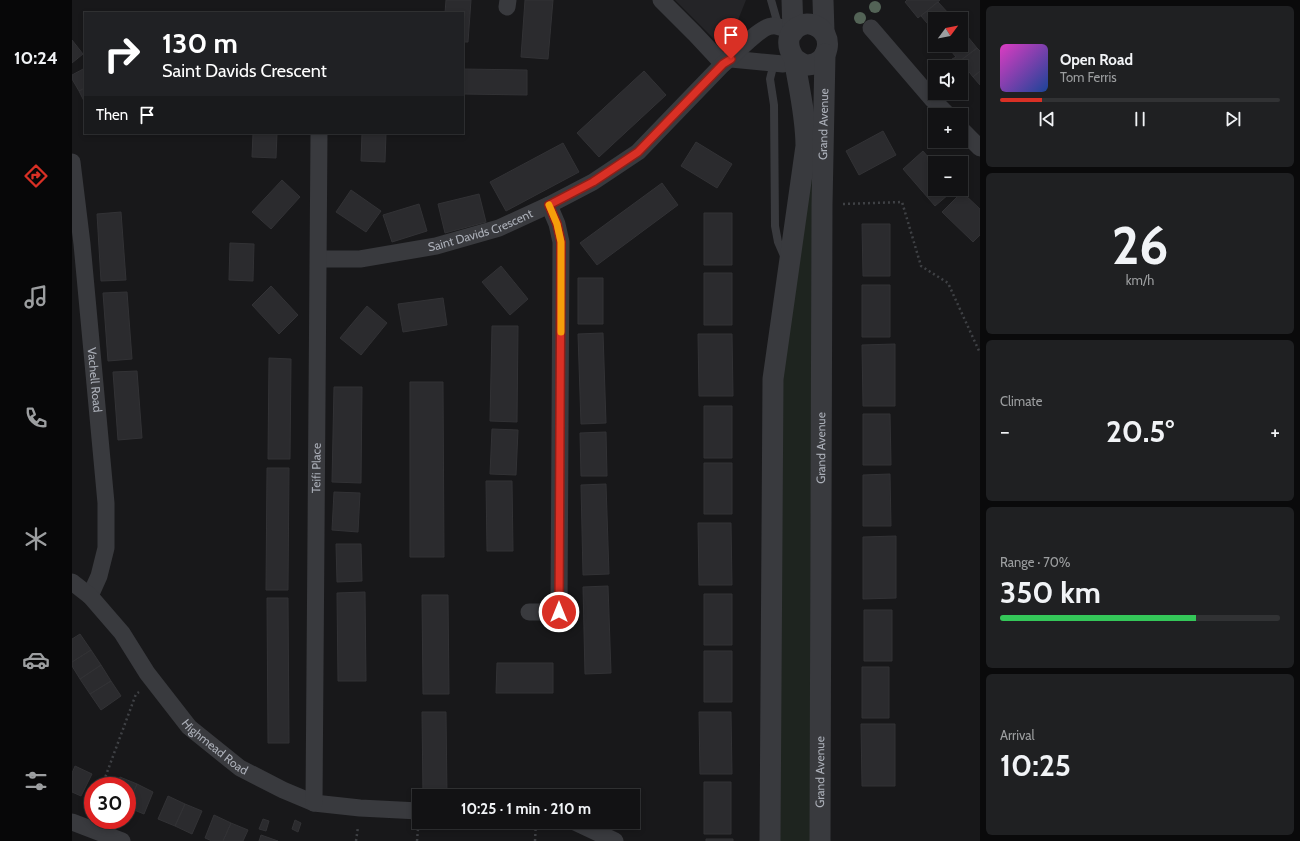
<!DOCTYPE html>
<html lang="en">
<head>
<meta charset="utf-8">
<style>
	:root { --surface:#121214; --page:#1f2022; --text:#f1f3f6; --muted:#9c9ea0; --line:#313234; --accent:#d93025 }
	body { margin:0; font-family:Cabin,sans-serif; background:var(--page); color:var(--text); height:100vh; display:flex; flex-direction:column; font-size:15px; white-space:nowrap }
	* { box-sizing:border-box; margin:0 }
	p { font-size:13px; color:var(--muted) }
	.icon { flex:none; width:22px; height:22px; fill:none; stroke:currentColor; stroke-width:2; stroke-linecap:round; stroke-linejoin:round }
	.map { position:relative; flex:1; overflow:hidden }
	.sheet { display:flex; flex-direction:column; gap:6px; padding:6px; background:#0a0a0b; width:320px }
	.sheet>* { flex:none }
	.hud { position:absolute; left:12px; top:12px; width:380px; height:122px; border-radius:0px; box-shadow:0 2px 6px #0003,0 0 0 1px var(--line); background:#202124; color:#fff; overflow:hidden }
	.needle { width:26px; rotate:58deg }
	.tools { position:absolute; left:856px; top:12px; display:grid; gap:8px }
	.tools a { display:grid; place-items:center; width:40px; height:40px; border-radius:0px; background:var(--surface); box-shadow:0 2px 6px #0003,0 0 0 1px var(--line); font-size:20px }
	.speed { position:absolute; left:12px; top:777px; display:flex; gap:8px; font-size:20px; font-weight:700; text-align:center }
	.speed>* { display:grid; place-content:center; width:52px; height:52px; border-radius:50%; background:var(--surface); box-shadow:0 2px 6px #0003,0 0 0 1px var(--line); line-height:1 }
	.speed .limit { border:6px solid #d22; background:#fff; color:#111 }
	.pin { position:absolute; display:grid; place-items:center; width:34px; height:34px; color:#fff; margin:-41px -17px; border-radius:50% 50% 50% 0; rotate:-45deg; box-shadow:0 0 4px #0007 }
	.pin .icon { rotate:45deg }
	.me { position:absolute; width:44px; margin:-22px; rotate:0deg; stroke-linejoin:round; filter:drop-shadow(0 0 3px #0008) }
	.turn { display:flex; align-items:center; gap:14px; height:84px; padding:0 12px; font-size:18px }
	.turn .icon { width:52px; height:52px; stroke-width:2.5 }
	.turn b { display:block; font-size:28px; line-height:34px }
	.then { display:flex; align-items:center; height:38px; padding:0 12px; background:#0003; gap:8px; font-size:15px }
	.big { font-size:30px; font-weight:700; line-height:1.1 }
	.sheet .widget { flex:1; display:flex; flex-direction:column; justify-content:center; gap:6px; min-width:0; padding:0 14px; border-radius:6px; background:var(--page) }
	.sheet .dial { align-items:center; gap:0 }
	.dial b { font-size:52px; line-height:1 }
	.song { display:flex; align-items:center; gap:12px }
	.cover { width:48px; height:48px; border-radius:6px; background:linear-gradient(135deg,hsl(310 70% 55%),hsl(220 70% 35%)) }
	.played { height:4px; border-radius:2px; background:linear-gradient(90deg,var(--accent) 15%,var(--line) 15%) }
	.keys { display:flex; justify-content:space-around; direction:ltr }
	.heat { display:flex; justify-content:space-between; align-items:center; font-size:22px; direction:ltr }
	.charge { height:6px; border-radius:3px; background:linear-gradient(90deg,#34c759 70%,var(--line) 0) }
	.trip { position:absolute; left:340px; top:789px; width:228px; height:40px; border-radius:0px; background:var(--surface); box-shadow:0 2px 6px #0003,0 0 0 1px var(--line); font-weight:700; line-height:40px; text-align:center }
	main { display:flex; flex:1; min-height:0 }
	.dock { display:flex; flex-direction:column; width:72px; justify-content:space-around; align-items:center; background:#070708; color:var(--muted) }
	.dock .icon { width:28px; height:28px }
	.dock .active { color:var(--accent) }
	.dock b { font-size:18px; color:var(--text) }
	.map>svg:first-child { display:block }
	.built { fill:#242427 }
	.green { fill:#1e241f }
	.building { fill:#2b2b2e; stroke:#323235 }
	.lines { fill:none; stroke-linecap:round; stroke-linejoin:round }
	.path { stroke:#3f4145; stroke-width:2.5; stroke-dasharray:2 3; stroke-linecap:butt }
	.service { stroke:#393a3e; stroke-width:8 }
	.minor { stroke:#393a3e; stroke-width:17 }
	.tertiary { stroke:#393a3e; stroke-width:21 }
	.tree { fill:#536356 }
	.route-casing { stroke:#8d1f18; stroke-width:10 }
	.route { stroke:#d93025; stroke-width:7 }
	.slow { stroke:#f59e0b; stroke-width:7 }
	.labels { text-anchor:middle; stroke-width:4; stroke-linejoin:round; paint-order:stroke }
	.street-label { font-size:12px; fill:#abafb8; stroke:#131315 }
</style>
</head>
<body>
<main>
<nav class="dock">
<b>10:24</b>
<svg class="icon active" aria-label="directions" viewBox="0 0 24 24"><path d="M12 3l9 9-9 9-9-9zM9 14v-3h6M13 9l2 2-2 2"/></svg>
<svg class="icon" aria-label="music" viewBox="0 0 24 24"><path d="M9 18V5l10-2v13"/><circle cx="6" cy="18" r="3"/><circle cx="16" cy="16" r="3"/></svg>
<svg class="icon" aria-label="phone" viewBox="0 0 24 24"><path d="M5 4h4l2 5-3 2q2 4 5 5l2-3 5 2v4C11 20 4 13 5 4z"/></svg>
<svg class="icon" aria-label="climate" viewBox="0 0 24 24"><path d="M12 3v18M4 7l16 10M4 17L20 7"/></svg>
<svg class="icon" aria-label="car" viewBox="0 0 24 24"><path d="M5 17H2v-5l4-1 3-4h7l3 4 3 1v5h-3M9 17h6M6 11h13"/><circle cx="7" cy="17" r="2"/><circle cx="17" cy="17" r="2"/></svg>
<svg class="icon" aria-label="filters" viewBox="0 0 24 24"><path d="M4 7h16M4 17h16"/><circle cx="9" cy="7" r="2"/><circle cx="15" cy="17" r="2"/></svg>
</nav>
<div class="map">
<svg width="908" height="841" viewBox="0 0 908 841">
	<rect width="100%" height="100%" fill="#18181a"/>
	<path class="built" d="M603,0H674L664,25L661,28L666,33L651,48Z"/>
	<path class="green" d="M740,167L738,841H708L711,366Z"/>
	<path class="building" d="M374,0H399L396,42H391V13H373Z
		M453,0H481L476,59L449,57Z
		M835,0H868L846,18L833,2Z
		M866,2L878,15L873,19H863V28L861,30L849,16Z
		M891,31L905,48L884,64L880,59L884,57L874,45H889V33Z
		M0,40L11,54L0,63Z
		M905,48L908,51V71L901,77L894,68L890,72L889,67H887L884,64Z
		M13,68V88L7,91L0,79V75Z
		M391,69L455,70V95L391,94Z
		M572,71L594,95L527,157L505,133Z
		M908,71V85L901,77Z
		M13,88V103L7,91Z
		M811,131L824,155L787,175L774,151Z
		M181,133H205L204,158L180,157Z
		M290,133H314L313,162L289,161Z
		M624,142L660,164L645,188L609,166Z
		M491,143L507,172L434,211L418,182Z
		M851,151L863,165V189H883L863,206L831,169Z
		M210,180L228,197L199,229L180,212Z
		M590,183L606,205L525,265L508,243Z
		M279,190L309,211L294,232L264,212Z
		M890,192L908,209V235L901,242L870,212Z
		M407,194L414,222L373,233L366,204Z
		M347,204L355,231L320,242L311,215Z
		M49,212L54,280L29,281L25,214Z
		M632,213H660V265H632Z
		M790,224H818V276H791Z
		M158,243L182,244L181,281L157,280Z
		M429,266L456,299L438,315L410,282Z
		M632,273H660V325H632Z
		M506,278H531V324H506Z
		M790,285H818V337H790Z
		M199,286L226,315L207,334L180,305Z
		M55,292L60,359L36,361L31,293Z
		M371,298L375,325L331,332L326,304Z
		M295,306L315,323L289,355L268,338Z
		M420,326H446L445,422L418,421Z
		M531,333L534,423L509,424L506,334Z
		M626,334H660L661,396H627Z
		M823,344V406H791L790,345Z
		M197,358L219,359L218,459H196Z
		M65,371L70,438L46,440L41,372Z
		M338,382H371L372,557H338Z
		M262,387H290L289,483L260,482Z
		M632,406H660V458H632Z
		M791,414H818L819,465H791Z
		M420,429L446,430L444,475L418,474Z
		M534,432L535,476H509L508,433Z
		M632,463H660V514H632Z
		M195,468H217L216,590H194Z
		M818,474L819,526H791V475Z
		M414,481H440L441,551H415Z
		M534,484L537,574L511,575L509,485Z
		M262,492L288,493L286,532L260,530Z
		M626,523H659L660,585H627Z
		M824,536V598L791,599V537Z
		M264,544H289L290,581L265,582Z
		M536,586L539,673L513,674L511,587Z
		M293,592L294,681H266L265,593Z
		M632,594H660V645H632Z
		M350,595H376L377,694H351Z
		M195,598H216L217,743H196Z
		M792,610H820V661H792Z
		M8,634L19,650L0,662V639Z
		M19,650L29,665L8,679L0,666V662Z
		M632,651H660V702H632Z
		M425,663H481V693H424Z
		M29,665L39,681L18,694L8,679Z
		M790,667H817V718H790Z
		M39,681L49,696L29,710L18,694Z
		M350,712H374L375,796H351Z
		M627,712H659L660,774H628Z
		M789,724H823V786H790Z
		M3,766L20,774L9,796L0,792V773Z
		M48,777L65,784L55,807V786H44Z
		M632,782H659V834H632Z
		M65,784L81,792L72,814L55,807Z
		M96,796L113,804L103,826L86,819Z
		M113,804L130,811L120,834L103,826Z
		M142,815L159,823L151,841H140L133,838Z
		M191,819L197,821L194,831L187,829Z
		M223,820L229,823L226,832L220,829Z
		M159,823L176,830L171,841H151Z
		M189,835L206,841H187Z
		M634,839H661V841H634Z"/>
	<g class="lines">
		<path class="path" d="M771,204L830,202L849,266L876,283L908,353
			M30,786L64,694L67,692
			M284,841L286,827
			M345,841L346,829
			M463,841L464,822"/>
		<path class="service" d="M699,0L707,28
			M702,63L698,79L702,105L703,226L706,242L713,258"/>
		<g class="minor">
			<path d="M589,0L623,34L651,64"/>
			<path d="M435,7L436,0"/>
			<path d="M799,28L860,99L876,115"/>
			<path d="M659,59L711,64L722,58"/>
			<path d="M889,129L908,148"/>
			<path id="s1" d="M0,162L10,244L34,503V548L27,576L18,596"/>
			<path id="s2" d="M247,259H288L364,246L427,228L477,205L521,182L566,152L651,64C661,57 688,26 700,26C706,25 714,30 721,32"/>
			<path id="s3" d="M0,582L18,596L50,633L75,673L117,727L168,768L211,790L242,803L288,808L347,811"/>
			<path d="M457,612H487L489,242L485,224L477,205"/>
			<path id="s4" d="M242,803L247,133"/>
			<path d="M0,822L50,841"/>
			<path d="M503,822L543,841"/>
		</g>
		<g class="tertiary">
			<path d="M720,0L721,32"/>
			<path d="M751,0L752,32"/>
			<path d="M698,841L701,379L734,146C734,117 727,88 722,58C714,46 714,31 730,25C734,23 738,24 742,25C764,34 757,64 736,65C731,65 726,61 722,58"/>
			<path id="s5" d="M748,841L750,205L753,54"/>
		</g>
	</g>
	<g class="tree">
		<circle cx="803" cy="7" r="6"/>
		<circle cx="788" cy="18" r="6"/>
	</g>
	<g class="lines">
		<g class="route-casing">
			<path id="route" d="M487,612L489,242L485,224L477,205L521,182L566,152L651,64L659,59"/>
		</g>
		<use href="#route" class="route"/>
		<path class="slow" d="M477,205L485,224L489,242V332"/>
	</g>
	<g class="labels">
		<g class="street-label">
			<text dy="4" stroke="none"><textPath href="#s5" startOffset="717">Grand Avenue</textPath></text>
			<text dy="4" stroke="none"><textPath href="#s2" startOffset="165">Saint Davids Crescent</textPath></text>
			<text dy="4" stroke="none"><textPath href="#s1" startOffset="219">Vachell Road</textPath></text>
			<text dy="4" stroke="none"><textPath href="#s5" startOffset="393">Grand Avenue</textPath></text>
			<text dy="4" stroke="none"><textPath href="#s4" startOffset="335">Teifi Place</textPath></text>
			<text dy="4" stroke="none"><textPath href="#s3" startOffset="220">Highmead Road</textPath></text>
			<text dy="4" stroke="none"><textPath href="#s5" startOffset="69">Grand Avenue</textPath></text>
		</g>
	</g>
</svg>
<div class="tools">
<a><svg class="needle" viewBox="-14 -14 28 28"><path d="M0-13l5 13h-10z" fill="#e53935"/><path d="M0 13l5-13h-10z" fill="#9c9ea0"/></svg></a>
<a><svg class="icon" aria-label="sound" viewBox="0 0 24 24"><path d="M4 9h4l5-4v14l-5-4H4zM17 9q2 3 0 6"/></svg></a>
<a>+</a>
<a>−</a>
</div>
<div class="speed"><div class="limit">30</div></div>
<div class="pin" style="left:659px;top:59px;background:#d93025"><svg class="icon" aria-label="arrive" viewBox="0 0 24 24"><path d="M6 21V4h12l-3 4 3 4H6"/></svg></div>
<svg class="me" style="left:487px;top:612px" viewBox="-20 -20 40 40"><circle r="17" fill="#d93025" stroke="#fff" stroke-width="3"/><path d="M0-11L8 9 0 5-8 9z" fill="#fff"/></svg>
<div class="trip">10:25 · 1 min · 210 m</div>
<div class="hud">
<div class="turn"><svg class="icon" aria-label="right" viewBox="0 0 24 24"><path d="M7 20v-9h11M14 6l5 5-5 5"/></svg><div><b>130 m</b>Saint Davids Crescent</div></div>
<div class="then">Then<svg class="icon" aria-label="arrive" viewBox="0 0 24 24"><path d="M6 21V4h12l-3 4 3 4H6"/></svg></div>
</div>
</div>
<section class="sheet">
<div class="widget">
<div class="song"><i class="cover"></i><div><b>Open Road</b><p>Tom Ferris</p></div></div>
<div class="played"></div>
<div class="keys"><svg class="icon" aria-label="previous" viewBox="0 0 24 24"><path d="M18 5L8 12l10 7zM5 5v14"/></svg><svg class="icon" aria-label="pause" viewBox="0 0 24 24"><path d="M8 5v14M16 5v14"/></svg><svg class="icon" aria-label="next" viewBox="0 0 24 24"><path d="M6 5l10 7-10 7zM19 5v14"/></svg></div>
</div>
<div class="widget dial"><b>26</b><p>km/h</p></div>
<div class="widget"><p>Climate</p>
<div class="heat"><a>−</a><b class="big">20.5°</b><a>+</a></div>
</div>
<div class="widget"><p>Range · 70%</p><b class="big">350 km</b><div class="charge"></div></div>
<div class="widget"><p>Arrival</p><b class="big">10:25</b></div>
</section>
</main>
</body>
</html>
